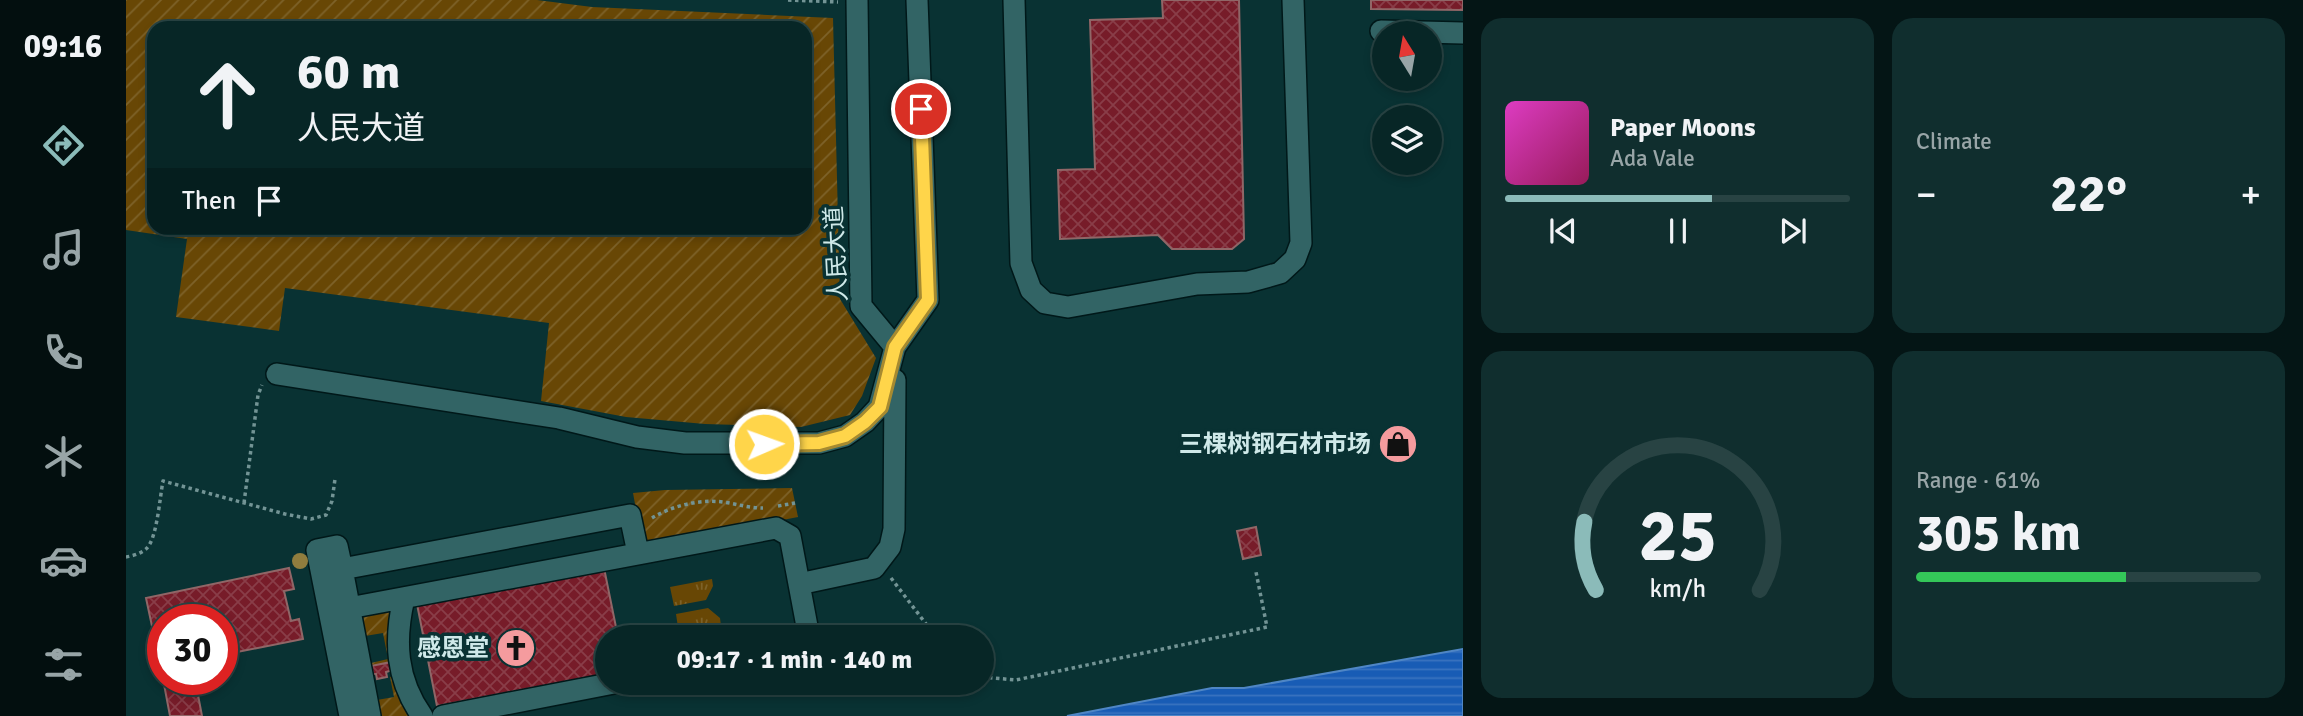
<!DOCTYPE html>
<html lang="en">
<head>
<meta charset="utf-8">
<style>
	:root { --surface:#072626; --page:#102e2e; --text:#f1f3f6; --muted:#98a5a7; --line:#284343; --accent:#8bbbb9 }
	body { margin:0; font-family:Signika,"Noto Sans SC",sans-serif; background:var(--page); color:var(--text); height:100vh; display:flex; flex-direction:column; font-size:26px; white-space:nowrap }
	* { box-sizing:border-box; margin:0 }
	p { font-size:23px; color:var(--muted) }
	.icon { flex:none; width:38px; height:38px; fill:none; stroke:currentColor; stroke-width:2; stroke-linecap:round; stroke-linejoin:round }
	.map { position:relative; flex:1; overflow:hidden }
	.sheet { display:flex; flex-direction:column; gap:18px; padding:18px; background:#041515; width:840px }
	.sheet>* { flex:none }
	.hud { position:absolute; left:21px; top:21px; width:665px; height:214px; border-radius:21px; box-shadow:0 4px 10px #0003,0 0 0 2px var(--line); background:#072626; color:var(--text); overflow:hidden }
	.needle { width:46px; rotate:349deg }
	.controls { position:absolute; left:1246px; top:21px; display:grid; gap:14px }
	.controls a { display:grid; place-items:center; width:70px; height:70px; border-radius:50%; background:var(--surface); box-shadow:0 4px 10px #0003,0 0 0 2px var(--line); font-size:35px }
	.speed { position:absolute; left:21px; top:604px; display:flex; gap:14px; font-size:35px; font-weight:700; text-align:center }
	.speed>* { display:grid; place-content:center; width:91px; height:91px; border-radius:50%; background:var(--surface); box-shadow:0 4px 10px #0003,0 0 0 2px var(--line); line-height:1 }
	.speed .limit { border:10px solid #d22; background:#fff; color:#111 }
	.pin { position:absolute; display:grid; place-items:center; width:60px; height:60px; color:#fff; margin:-30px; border:4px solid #fff; border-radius:50%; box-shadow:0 2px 7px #0007 }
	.me { position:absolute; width:77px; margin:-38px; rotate:88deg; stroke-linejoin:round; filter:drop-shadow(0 0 5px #0008) }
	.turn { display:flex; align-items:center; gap:24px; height:147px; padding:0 35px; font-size:32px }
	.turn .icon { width:91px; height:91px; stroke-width:2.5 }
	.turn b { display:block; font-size:49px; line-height:60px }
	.then { display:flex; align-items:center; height:66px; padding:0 35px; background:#0003; gap:14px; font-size:26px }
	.big { font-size:52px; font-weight:700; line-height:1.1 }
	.sheet .card { flex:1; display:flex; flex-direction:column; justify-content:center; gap:10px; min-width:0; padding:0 24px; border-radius:21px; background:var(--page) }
	.sheet .dial { align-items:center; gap:0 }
	.dial svg { height:182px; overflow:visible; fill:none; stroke:var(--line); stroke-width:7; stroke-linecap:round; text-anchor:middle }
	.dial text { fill:var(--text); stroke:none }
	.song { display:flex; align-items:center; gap:21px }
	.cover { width:84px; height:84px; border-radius:10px; background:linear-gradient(135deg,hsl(310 70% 55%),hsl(330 70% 35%)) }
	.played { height:7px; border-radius:4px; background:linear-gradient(90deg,var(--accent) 60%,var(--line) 60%) }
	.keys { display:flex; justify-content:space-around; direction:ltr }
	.heat { display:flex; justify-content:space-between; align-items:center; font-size:38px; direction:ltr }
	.charge { height:10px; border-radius:5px; background:linear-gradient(90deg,#34c759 61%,var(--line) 0) }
	.sheet .tiles { flex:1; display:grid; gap:18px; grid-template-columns:repeat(2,1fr) }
	.trip { position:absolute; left:469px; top:625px; width:399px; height:70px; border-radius:35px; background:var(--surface); box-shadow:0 4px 10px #0003,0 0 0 2px var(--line); font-weight:700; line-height:70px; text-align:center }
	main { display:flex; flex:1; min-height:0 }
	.tab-bar { display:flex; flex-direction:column; width:126px; justify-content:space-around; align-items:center; background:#030f0f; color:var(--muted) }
	.tab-bar .icon { width:49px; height:49px }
	.tab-bar .active { color:var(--accent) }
	.tab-bar b { font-size:32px; color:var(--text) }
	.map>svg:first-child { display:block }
	.grass { fill:url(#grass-tufts) }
	.garden { fill:url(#garden-furrows); fill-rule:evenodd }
	.water { fill:url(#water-rules); stroke:#4f86c5; stroke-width:2 }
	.building { fill:url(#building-cross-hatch); stroke:#906667; stroke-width:2 }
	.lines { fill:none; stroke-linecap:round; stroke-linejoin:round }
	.minor-casing { stroke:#001819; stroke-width:24 }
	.path { stroke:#739495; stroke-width:3.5; stroke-dasharray:3.5 3.5; stroke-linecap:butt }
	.minor { stroke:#326465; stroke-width:21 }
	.tree { fill:#907d3e }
	.route-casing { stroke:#a68a30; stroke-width:18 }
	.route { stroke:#ffd54a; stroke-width:12 }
	.labels { text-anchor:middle; stroke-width:7; stroke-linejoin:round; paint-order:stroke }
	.street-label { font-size:24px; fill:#cfe9e9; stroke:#093233 }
	.poi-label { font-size:24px; font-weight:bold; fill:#cfe9e9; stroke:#093233; text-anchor:end }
</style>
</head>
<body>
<main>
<nav class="tab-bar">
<b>09:16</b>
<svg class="icon active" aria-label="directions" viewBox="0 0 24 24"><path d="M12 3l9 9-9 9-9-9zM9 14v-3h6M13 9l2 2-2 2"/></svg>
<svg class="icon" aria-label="music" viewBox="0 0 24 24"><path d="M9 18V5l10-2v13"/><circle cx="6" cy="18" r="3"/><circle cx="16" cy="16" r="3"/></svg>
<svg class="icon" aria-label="phone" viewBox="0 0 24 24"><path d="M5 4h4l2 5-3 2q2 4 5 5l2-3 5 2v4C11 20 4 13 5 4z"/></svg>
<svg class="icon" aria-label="climate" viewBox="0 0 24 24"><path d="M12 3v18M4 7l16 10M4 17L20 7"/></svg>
<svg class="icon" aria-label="car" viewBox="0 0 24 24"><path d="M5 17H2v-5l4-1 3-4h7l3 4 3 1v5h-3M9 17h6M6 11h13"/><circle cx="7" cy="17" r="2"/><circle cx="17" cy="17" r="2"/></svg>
<svg class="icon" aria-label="filters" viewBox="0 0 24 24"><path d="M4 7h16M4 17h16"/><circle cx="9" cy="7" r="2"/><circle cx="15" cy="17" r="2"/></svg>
</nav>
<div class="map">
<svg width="1337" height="716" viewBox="0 0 1337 716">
	<defs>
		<pattern id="grass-tufts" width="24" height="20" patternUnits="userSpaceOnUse" patternTransform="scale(1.75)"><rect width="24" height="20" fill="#684705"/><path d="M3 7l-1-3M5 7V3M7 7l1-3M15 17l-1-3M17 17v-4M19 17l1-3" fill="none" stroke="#7d6229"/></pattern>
		<pattern id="garden-furrows" width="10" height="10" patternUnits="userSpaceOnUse" patternTransform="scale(1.75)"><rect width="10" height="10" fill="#684705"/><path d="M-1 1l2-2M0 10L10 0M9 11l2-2" fill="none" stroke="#7d6229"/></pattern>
		<pattern id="water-rules" width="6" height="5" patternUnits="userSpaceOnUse" patternTransform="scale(1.75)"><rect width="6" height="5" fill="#185cb5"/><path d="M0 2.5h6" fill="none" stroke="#3973bf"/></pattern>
		<pattern id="building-cross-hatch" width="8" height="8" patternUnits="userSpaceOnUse" patternTransform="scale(1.75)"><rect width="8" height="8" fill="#771c29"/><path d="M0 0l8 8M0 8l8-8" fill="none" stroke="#893d48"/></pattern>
	</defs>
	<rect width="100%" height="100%" fill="#093233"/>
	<path class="grass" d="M586,579L587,586L580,600L548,606L544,587Z
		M582,608L594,618L595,626L553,634L550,614Z"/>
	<path class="garden" d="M0,0H411L466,7L707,18L714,299L750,358L736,396L724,415L675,427L579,424L500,417L415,401L423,323L159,288L153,331L50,317L61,239L0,230ZM28,28H679V228H28Z
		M666,488L672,517L517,547L507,493L539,490Z
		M270,608L291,716H255L251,700L268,697L264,677L267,676L265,662L245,666V663L262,659L257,633L239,636L237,615Z"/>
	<path class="water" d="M1337,649V716H941L1086,688H1118Z"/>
	<path class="building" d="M1036,0H1113L1118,239L1106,249H1046L1032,235L934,239L932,170L969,169L964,20L1037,18Z
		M1245,0H1337V10L1245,9Z
		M1130,527L1135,555L1117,559L1111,531Z
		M163,568L168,589L158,591L165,621L173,619L177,639L96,655V620H37V678L20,598Z
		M478,568L492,637H481V674L311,706L291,604Z
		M265,662L267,670L260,672L261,677L251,679L250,674H247L245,666Z
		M37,679H69L76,716H44Z"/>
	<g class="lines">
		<g class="minor-casing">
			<path id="minor" d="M731,0L735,306L769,347L802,300L791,0
				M888,0L895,263L905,290L919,303L942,307L1071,284L1122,282L1154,273L1169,259L1175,243L1167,0
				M1255,31L1337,33
				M151,374L433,418L511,437L559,443H693L719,436L739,422L753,407L769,347
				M216,569L211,546L191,550L224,716
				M673,584L748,568L764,547L768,529L769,380
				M278,598C268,641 270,679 296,716
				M223,608L650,528L664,536L683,637
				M244,716L216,569L504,515L512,553
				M317,716L493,682"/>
		</g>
		<path class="path" d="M662,0L712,2
			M118,503L132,395L136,385
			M652,506L669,503
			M526,518C546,506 573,499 597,502C611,504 623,508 637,508
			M0,557C7,556 16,553 21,548C31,538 34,496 37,481L159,514L185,519L200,515L206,501L209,479
			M765,578L810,637
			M856,677L890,680L1141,627L1130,572"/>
		<use href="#minor" class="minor"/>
	</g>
	<circle class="tree" cx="174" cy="561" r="8"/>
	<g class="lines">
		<g class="route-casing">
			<path id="route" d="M638,444L693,443L719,436L739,422L754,407L769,347L802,300L795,109"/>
		</g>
		<use href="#route" class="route"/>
	</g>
	<defs>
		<g id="shop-disc" transform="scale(2.0125)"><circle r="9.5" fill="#f59b9e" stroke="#093233"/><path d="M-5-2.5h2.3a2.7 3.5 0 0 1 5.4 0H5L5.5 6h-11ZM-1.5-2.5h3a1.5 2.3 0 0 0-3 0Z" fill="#111"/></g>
		<g id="church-disc" transform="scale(2.0125)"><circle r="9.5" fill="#f59b9e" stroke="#093233"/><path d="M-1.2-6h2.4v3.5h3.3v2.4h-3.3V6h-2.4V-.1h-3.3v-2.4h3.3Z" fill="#111"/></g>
	</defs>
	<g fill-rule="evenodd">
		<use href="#shop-disc" x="1272" y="444"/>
		<use href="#church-disc" x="390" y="648"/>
	</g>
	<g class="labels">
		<g class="street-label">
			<text transform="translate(710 254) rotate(-93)" y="8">人民大道</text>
		</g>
		<g class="poi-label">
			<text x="1245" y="452">三棵树钢石材市场</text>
			<text x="363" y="656">感恩堂</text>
		</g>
	</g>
</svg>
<div class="controls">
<a><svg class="needle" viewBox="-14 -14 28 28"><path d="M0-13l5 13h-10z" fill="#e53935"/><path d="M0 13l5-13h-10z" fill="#98a5a7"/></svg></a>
<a><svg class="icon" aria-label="layers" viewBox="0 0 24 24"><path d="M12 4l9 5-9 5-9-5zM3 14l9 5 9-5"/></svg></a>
</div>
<div class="speed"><div class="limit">30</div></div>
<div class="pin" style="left:795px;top:109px;background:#d93025"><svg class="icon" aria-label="arrive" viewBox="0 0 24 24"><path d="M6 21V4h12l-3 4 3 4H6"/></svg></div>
<svg class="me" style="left:638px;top:444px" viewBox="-20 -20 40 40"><circle r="17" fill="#ffd54a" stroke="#fff" stroke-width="3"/><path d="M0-11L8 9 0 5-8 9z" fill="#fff"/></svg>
<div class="trip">09:17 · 1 min · 140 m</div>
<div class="hud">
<div class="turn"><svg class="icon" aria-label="ahead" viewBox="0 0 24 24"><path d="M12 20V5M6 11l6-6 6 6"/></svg><div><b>60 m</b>人民大道</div></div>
<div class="then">Then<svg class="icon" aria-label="arrive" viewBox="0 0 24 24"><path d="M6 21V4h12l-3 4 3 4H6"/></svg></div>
</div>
</div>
<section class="sheet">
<div class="tiles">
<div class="card">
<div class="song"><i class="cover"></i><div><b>Paper Moons</b><p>Ada Vale</p></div></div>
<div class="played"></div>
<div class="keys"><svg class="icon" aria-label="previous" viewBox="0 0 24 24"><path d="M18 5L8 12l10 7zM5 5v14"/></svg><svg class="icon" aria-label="pause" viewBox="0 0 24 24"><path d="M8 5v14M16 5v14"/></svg><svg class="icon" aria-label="next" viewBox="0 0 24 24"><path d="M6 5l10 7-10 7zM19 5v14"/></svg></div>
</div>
<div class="card"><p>Climate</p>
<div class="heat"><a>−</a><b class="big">22°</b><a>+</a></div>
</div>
<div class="card dial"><svg viewBox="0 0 100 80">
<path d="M14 69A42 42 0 1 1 86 69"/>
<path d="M14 69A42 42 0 0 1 9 39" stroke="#8bbbb9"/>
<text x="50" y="56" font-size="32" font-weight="700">25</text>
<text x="50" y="72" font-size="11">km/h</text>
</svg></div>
<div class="card"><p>Range · 61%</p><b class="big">305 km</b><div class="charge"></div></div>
</div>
</section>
</main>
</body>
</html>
